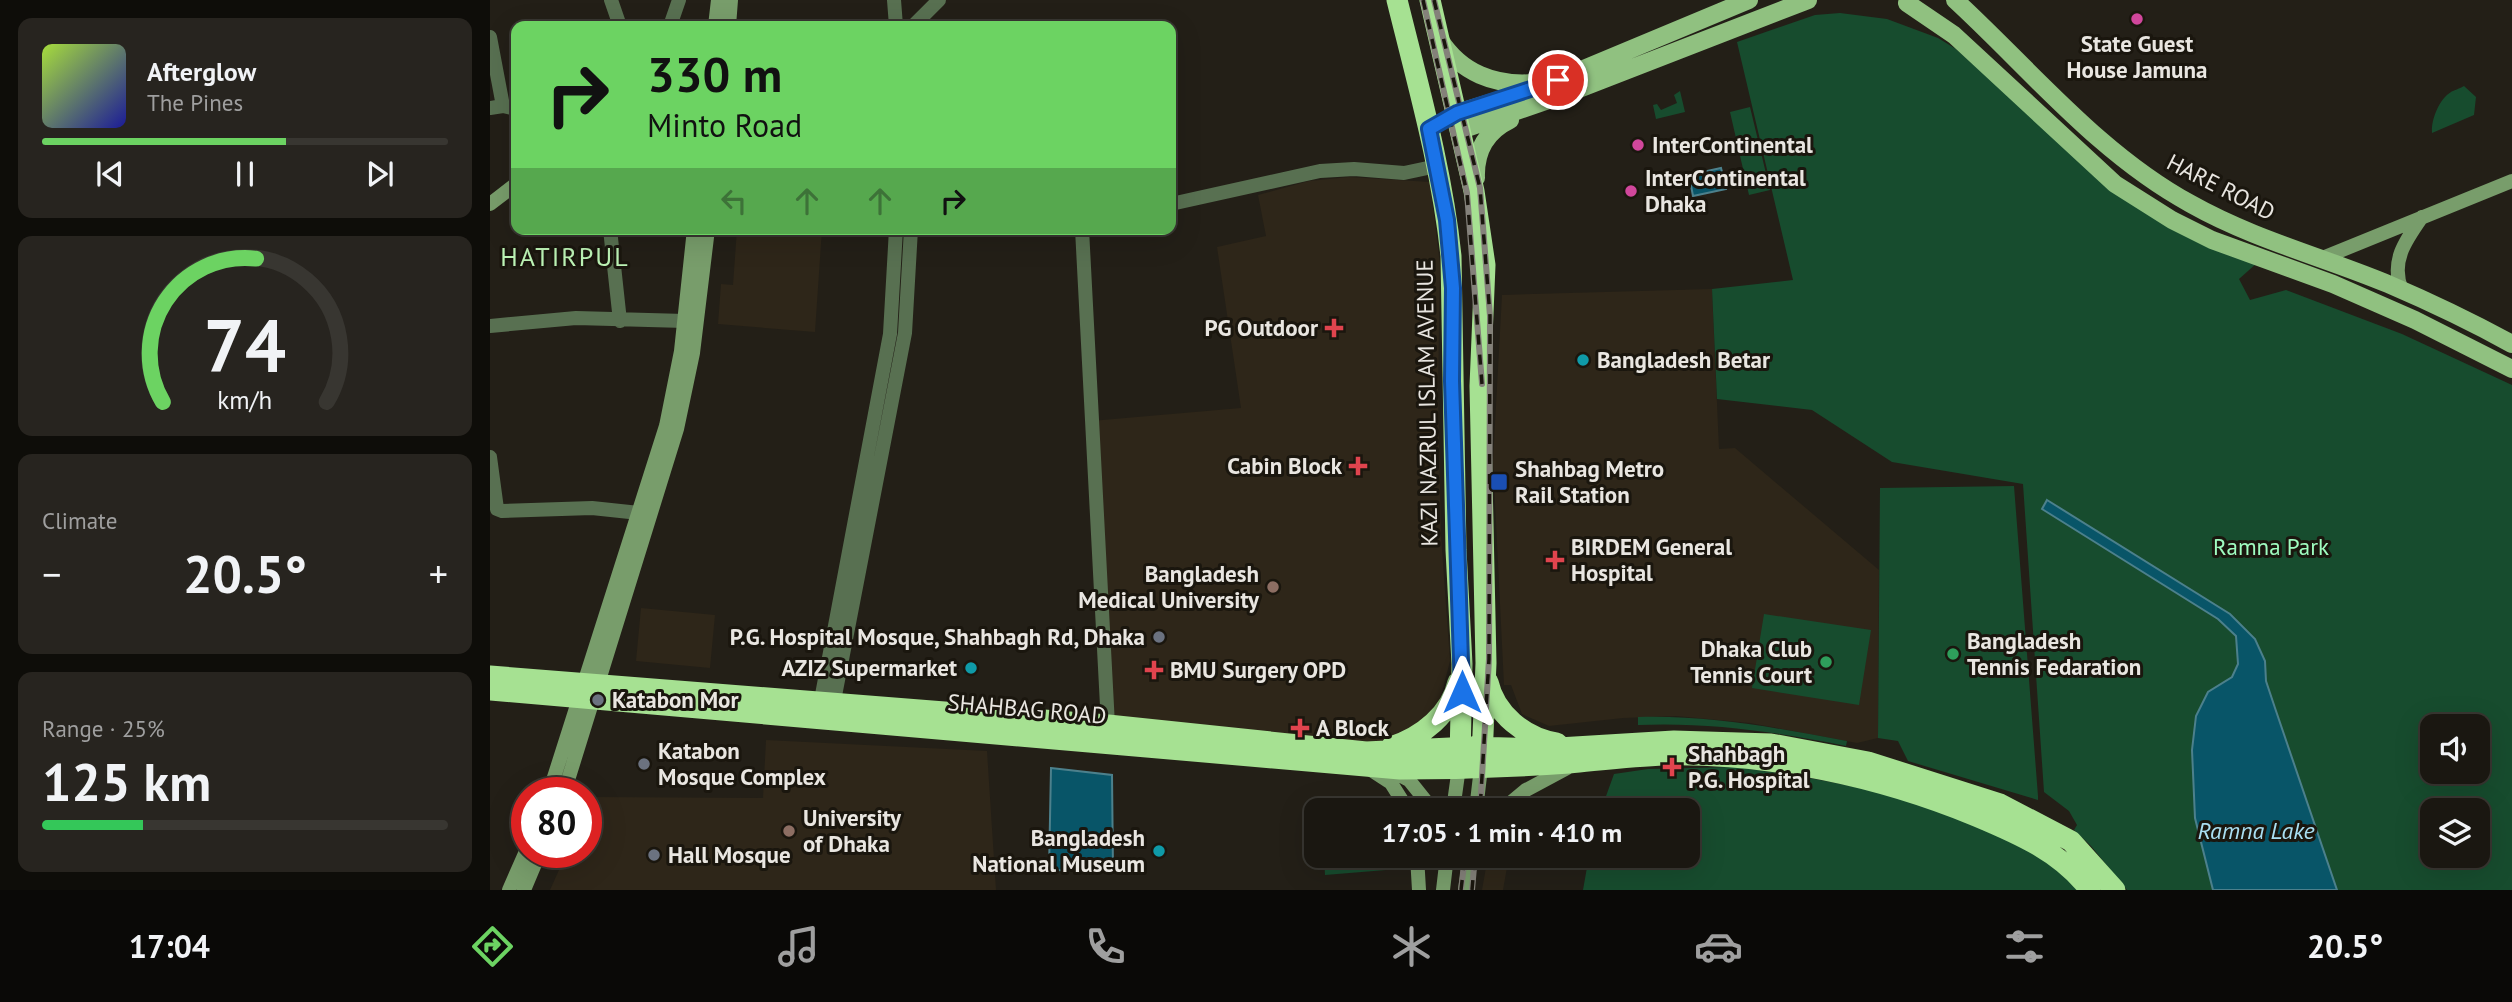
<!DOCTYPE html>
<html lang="en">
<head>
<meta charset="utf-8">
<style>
	:root { --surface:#1a1711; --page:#27241f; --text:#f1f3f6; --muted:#9f9f9f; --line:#383631; --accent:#6cd362 }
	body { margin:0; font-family:"PT Sans",sans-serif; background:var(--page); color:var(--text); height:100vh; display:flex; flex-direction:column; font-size:26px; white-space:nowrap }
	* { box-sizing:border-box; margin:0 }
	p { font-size:23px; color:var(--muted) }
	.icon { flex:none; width:38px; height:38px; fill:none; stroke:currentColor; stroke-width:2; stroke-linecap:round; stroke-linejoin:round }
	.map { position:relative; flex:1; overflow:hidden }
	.panel { display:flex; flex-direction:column; gap:18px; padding:18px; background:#0e0d09; width:490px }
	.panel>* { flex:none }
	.guide { position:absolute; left:21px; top:21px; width:665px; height:214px; border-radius:14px; box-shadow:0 7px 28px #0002,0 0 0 2px var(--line); background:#6cd362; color:#111; overflow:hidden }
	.controls { position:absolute; left:1930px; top:714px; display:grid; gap:14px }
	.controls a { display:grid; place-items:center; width:70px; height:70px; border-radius:14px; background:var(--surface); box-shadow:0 7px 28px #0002,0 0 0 2px var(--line); font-size:35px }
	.speed { position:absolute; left:21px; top:777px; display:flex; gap:14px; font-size:35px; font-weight:700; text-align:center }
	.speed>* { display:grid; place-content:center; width:91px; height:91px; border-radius:50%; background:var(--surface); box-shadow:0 7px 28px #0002,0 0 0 2px var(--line); line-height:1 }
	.speed .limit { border:10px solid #d22; background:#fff; color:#111 }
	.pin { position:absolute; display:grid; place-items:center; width:60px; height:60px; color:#fff; margin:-30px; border:4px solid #fff; border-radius:50%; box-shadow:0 2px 7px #0007 }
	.me { position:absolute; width:77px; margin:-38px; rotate:0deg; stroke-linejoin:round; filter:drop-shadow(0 0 5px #0008) }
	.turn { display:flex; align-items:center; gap:24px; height:147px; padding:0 21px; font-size:32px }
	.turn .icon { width:91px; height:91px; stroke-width:2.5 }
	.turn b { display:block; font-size:49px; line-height:60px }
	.lanes { display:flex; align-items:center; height:66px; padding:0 21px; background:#0003; justify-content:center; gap:35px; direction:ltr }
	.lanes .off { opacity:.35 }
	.big { font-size:52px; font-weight:700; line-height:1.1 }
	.panel .card { flex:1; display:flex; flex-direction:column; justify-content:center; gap:10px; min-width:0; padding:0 24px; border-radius:14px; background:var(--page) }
	.panel .dial { align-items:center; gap:0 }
	.dial svg { height:182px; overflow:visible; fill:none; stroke:var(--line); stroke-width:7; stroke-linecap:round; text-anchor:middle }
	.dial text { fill:var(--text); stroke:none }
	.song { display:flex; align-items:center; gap:21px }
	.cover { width:84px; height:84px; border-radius:10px; background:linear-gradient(135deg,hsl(80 70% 55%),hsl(240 70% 35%)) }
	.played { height:7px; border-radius:4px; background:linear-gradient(90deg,var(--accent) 60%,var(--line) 60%) }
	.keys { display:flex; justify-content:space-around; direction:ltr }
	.heat { display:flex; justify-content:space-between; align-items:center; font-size:38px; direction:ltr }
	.charge { height:10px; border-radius:5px; background:linear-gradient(90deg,#34c759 25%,var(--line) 0) }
	.trip { position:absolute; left:814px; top:798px; width:396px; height:70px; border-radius:14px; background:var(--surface); box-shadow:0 7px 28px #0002,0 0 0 2px var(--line); font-weight:700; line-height:70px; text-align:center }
	.tabs { display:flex; height:112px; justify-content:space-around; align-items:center; background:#0a0907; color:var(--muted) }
	.tabs .icon { width:49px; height:49px }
	.tabs .selected { color:var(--accent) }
	.tabs b { font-size:32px; color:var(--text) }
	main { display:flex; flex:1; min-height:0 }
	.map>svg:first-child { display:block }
	.built { fill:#2e2619 }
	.green { fill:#174c2e; fill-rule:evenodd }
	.water { fill:#085568; stroke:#4c808c; stroke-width:2 }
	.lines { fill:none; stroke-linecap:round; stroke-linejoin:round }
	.street { stroke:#587051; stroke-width:14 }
	.secondary { stroke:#789d6b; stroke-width:14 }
	.primary { stroke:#90c180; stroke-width:18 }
	.highway { stroke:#a6e192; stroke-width:21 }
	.rail-casing { stroke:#84817a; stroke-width:6 }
	.rail { stroke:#1a160e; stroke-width:3.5; stroke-dasharray:10; stroke-linecap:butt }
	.route-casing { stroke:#114b97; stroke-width:18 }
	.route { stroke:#1a73e8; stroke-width:12 }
	.hotel-dot { fill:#d1479c; stroke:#1a160e; stroke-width:2.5 }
	.health-dot { fill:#e0444e; stroke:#1a160e; stroke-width:2.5 }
	.culture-dot { fill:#0f9aa8; stroke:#1a160e; stroke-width:2.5 }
	.transit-dot { fill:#1a4fb4; stroke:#1a160e; stroke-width:2.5 }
	.education-dot { fill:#8d6e63; stroke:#1a160e; stroke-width:2.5 }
	.worship-dot { fill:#6b7280; stroke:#1a160e; stroke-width:2.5 }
	.leisure-dot { fill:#2e9e5b; stroke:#1a160e; stroke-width:2.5 }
	.labels { text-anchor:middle; stroke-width:6; stroke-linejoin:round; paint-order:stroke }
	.poi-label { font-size:23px; font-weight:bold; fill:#e9e6e1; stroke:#1a160e; text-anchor:start }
	.street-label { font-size:23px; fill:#e9e6e1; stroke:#1a160e }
	.park-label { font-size:23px; fill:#9ffcc0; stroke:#1a160e }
	.water-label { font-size:24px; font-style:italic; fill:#a9dff2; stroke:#1a160e }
	.quarter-label { font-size:26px; letter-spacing:2px; fill:#bcf3b5; stroke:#1a160e }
</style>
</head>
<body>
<main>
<section class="panel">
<div class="card">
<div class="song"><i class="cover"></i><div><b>Afterglow</b><p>The Pines</p></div></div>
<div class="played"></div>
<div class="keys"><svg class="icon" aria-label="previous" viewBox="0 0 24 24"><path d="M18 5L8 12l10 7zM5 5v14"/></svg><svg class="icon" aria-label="pause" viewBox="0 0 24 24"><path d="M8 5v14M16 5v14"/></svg><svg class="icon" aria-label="next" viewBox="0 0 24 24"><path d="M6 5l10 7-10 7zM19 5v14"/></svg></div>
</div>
<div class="card dial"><svg viewBox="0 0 100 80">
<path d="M14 69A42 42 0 1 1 86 69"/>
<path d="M14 69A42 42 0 0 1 55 6" stroke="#6cd362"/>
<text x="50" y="56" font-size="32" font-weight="700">74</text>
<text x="50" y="72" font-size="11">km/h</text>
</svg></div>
<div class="card"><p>Climate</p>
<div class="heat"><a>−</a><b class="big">20.5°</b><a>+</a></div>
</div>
<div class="card"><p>Range · 25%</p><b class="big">125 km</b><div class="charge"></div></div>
</section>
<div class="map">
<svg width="2022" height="890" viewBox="0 0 2022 890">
	<rect width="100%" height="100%" fill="#231f17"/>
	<path class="built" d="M859,177L940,182L950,265L948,392L951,535L960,661L949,704L932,725L888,744L620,721L601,421L751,408L727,247L776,236L768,195L819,181Z
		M247,229H332L325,332L228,324L231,284L243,285Z
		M1222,289L1229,449L1245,448L1389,570L1388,738L1367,743L1260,723L1186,716L1133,718L1059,726L1032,714L1021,685H1014L1003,461L1012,295Z
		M151,608L225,615L220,668L146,661Z
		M276,740L497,751L506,890H60L77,852H96V809L101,797L273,798Z
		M998,856H1019L1013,890H992Z"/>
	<path class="green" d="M1350,13L1397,19L1448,38L1466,49L1623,189L1767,263L1749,279L1760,300L1796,290L1912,334L2022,385V890H1637L1601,846L1584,830L1587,825L1579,811L1554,792L1533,484L1402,462L1322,410L1227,399L1222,289L1303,280L1247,42L1325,15ZM1942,726H1988V772H1942ZM1942,810H1988V856H1942Z
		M1974,86L1986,97L1984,115L1942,133C1941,120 1949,99 1961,92C1962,91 1971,88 1974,86Z
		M1190,91L1195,112L1166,119L1163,105L1167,104L1171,110L1187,103L1184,95Z
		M1260,107L1280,190L1259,195L1240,112Z
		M1524,486L1548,796V800L1418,761L1408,741L1388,738L1390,488Z
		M1274,614L1381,630L1369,705L1262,688Z
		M1148,717C1220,715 1287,728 1357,741L1356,746C1287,732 1219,722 1148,725Z
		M1243,767C1339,778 1527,811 1588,890H1093L1099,856H1197V810H1111L1124,774L1158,769Z
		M890,800L891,810H831L830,805Z
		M834,856H895L896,870L835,875Z"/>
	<path class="water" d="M1231,168L1236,189L1203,196L1199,175Z
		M1557,500L1740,614L1765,639L1775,661L1776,681L1785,708L1847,890H1723L1705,818L1702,750L1706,716L1718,692L1742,677L1748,664L1746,636L1728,619L1552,509Z
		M561,768L622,775L623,871L559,870Z"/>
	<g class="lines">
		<path class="street" d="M121,0L130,26
			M404,0L406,26
			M180,26L189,0
			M423,26L449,0
			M0,37L13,106
			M0,108L13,106L26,109
			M681,204L830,171L864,169L914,173L947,166
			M120,229L130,321
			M592,229L618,725
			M0,326L86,318L195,321
			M0,457L7,509L12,511L102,508L149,513
			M331,700L400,334L406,229
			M344,701L415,333L421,229"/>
		<path class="secondary" d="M225,26L228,0
			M239,26L241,0
			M0,204L26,184
			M1830,259L2022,181
			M1912,291C1900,262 1915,241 1932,217
			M881,770L901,783L918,810
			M902,771L919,780L943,810
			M59,793L176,426L191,351L204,229
			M74,793L187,429L203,353L218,229
			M963,810L970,760
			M986,810L992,759
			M1012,810L1036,790L1077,768
			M927,856L929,890
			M19,890L37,849
			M34,890L50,852
			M953,890L957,856
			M975,890L980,856"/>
		<path class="primary" d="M1465,0C1541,70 1609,154 1701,204C1763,239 1833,257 1898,284C1940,302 1982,322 2022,344
			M1417,3L1464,35L1625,184L1682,220L1722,240L1843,284L1925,320L2022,369
			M950,40C971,73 1005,86 1043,83
			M967,113L1048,88L1259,0
			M971,130L1073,95L1318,0
			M986,178C985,152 995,132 1020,120"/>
		<path class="highway" d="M907,0C928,85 952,169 961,256L966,550L972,664L970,759
			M940,0L984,191L995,265L990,386L996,663L992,758
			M0,676L618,725L876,752L981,747L1052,749L1184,741L1281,744L1378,762L1510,804L1581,841L1625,890
			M998,682C1005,714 1035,738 1067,743
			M0,690L910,769C966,769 1023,767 1079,763C1111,760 1143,756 1175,755C1280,753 1389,776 1486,816C1529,834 1571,852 1600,890
			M901,747C932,737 961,714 968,682"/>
		<g class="rail-casing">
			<path id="rail" d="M933,0L977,193L992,384
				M944,0L990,188L1000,316L999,659L990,810
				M971,890L975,856
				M982,890L985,856"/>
		</g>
		<use href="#rail" class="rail"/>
	</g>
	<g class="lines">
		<g class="route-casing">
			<path id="route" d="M972,692L962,381L963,288L957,220L939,129L967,113L1068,80"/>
		</g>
		<use href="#route" class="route"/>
	</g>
	<g class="hotel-dot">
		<circle cx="1647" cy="19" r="7"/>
		<circle cx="1148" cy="145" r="7"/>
		<circle cx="1141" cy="191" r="7"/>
	</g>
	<g class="health-dot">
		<path d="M840.5 317.5h7v7h7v7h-7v7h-7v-7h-7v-7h7z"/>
		<path d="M864.5 455.5h7v7h7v7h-7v7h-7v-7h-7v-7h7z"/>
		<path d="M1061.5 549.5h7v7h7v7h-7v7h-7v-7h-7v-7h7z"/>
		<path d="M660.5 659.5h7v7h7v7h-7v7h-7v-7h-7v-7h7z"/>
		<path d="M806.5 717.5h7v7h7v7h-7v7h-7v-7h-7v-7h7z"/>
		<path d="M1178.5 756.5h7v7h7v7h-7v7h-7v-7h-7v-7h7z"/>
	</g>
	<g class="culture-dot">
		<circle cx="1093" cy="360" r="7"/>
		<circle cx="481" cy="668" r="7"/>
		<circle cx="669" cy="851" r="7"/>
	</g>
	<rect class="transit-dot" x="1000" y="473" width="18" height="18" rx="3.5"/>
	<g class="education-dot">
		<circle cx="783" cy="587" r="7"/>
		<circle cx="299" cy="831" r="7"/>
	</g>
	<g class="worship-dot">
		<circle cx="669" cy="637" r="7"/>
		<circle cx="108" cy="700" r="7"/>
		<circle cx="154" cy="764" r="7"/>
		<circle cx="164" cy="855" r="7"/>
	</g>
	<g class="leisure-dot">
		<circle cx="1463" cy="654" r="7"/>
		<circle cx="1336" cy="662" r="7"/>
	</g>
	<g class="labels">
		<g class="poi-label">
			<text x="1647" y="52" text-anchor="middle">State Guest<tspan x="1647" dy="26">House Jamuna</tspan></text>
			<text x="1162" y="153">InterContinental</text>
			<text x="1155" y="186">InterContinental<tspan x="1155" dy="26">Dhaka</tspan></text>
			<text x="828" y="336" text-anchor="end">PG Outdoor</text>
			<text x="1107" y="368">Bangladesh Betar</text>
			<text x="852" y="474" text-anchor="end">Cabin Block</text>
			<text x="1025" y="477">Shahbag Metro<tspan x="1025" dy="26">Rail Station</tspan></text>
			<text x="1081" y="555">BIRDEM General<tspan x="1081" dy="26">Hospital</tspan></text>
			<text x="769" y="582" text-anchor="end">Bangladesh<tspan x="769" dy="26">Medical University</tspan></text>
			<text x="655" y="645" text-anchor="end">P.G. Hospital Mosque, Shahbagh Rd, Dhaka</text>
			<text x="1477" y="649">Bangladesh<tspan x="1477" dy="26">Tennis Fedaration</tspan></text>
			<text x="1322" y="657" text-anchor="end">Dhaka Club<tspan x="1322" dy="26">Tennis Court</tspan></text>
			<text x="467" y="676" text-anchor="end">AZIZ Supermarket</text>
			<text x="680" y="678">BMU Surgery OPD</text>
			<text x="122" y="708">Katabon Mor</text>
			<text x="826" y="736">A Block</text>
			<text x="168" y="759">Katabon<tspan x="168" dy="26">Mosque Complex</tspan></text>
			<text x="1198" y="762">Shahbagh<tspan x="1198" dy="26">P.G. Hospital</tspan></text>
			<text x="313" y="826">University<tspan x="313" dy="26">of Dhaka</tspan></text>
			<text x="655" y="846" text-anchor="end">Bangladesh<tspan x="655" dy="26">National Museum</tspan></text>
			<text x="178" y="863">Hall Mosque</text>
		</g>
		<g class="street-label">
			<text transform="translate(1731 187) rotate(27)" y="8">HARE ROAD</text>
			<text transform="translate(937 403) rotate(-91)" y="8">KAZI NAZRUL ISLAM AVENUE</text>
			<text transform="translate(537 709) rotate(5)" y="8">SHAHBAG ROAD</text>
		</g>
		<g class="park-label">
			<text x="1781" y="555">Ramna Park</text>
		</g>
		<g class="water-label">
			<text x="1766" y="839">Ramna Lake</text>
		</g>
		<g class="quarter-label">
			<text x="75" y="266">HATIRPUL</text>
		</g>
	</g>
</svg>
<div class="controls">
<a><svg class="icon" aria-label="sound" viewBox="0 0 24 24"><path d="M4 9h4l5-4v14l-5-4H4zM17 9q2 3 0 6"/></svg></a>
<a><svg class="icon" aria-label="layers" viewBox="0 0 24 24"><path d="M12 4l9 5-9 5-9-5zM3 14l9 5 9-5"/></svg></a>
</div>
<div class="speed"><div class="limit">80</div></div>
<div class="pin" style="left:1068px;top:80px;background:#d93025"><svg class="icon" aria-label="arrive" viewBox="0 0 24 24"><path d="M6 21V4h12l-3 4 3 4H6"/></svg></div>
<svg class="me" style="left:972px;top:692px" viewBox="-20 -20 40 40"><path d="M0-17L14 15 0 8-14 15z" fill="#1a73e8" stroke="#fff" stroke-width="4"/></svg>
<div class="trip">17:05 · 1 min · 410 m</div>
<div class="guide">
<div class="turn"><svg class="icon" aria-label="right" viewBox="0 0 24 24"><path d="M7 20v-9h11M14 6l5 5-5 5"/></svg><div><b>330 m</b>Minto Road</div></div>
<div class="lanes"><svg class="icon off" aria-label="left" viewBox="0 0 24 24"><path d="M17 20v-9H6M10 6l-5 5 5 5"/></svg><svg class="icon off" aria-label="ahead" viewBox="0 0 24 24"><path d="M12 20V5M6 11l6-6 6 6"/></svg><svg class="icon off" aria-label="ahead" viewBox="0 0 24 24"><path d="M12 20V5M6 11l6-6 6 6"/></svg><svg class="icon" aria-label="right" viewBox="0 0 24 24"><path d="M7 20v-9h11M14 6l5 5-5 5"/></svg></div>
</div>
</div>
</main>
<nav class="tabs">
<b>17:04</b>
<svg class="icon selected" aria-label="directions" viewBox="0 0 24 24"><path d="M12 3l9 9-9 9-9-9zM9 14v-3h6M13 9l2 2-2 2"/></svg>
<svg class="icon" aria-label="music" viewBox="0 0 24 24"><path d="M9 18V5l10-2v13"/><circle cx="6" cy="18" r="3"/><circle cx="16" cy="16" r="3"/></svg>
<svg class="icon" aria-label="phone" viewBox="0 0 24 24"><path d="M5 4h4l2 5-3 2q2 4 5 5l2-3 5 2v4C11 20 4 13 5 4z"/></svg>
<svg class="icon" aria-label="climate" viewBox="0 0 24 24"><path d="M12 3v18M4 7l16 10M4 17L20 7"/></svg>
<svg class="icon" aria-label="car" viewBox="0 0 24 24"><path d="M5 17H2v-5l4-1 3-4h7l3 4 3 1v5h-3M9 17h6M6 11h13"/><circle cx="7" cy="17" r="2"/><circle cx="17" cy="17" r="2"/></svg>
<svg class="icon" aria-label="filters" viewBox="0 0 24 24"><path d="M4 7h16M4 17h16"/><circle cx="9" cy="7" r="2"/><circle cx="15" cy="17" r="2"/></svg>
<b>20.5°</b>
</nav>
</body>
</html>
